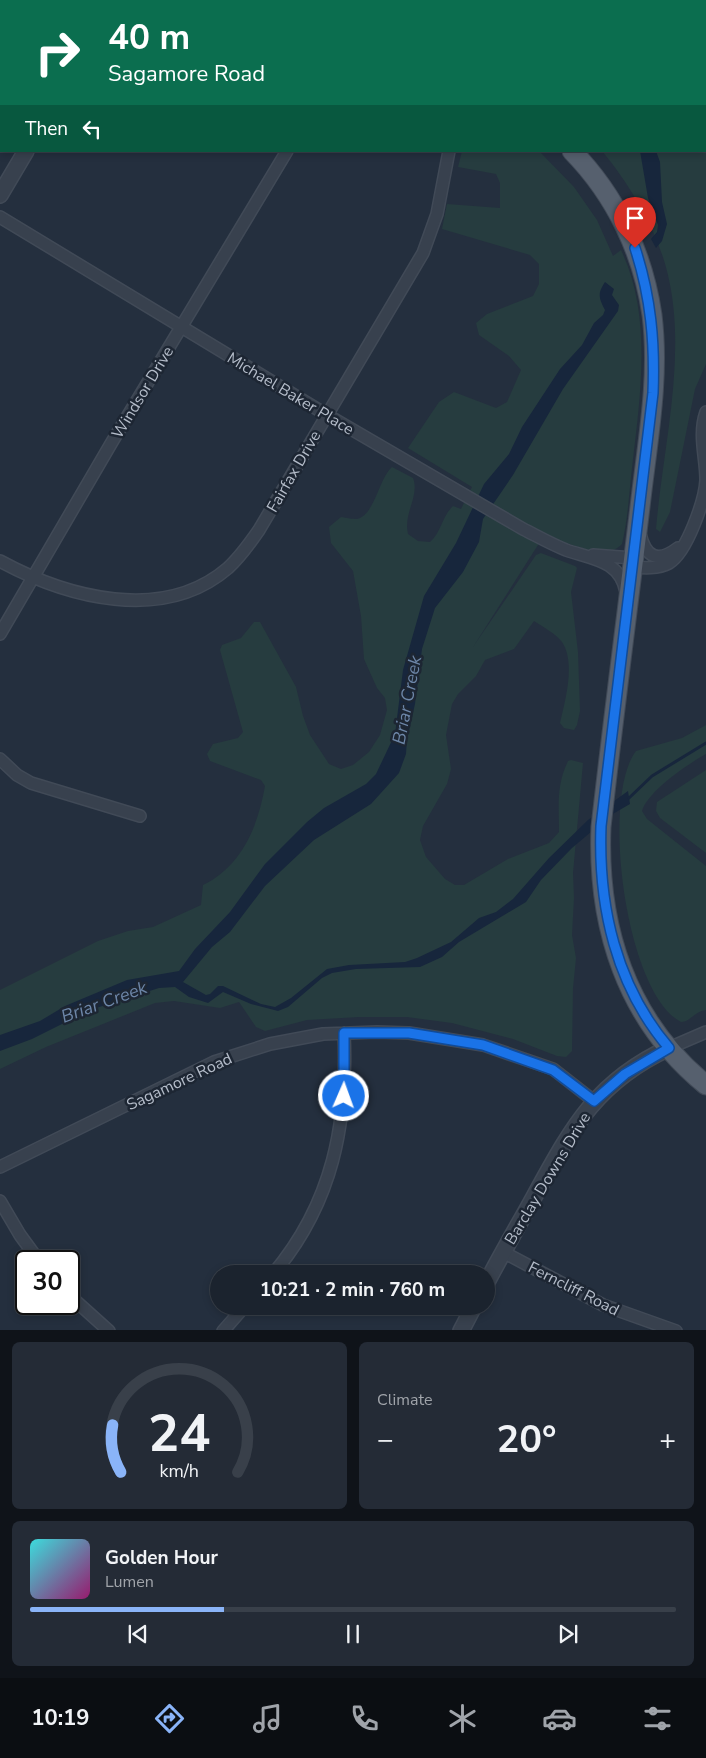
<!DOCTYPE html>
<html lang="en">
<head>
<meta charset="utf-8">
<style>
	:root { --surface:#1b232e; --page:#242b36; --text:#f1f3f6; --muted:#a0a4aa; --line:#39404a; --accent:#8ab4f8 }
	body { margin:0; font-family:"Nunito Sans",sans-serif; background:var(--page); color:var(--text); height:100vh; display:flex; flex-direction:column; font-size:19px; white-space:nowrap }
	* { box-sizing:border-box; margin:0 }
	p { font-size:16px; color:var(--muted) }
	.icon { flex:none; width:28px; height:28px; fill:none; stroke:currentColor; stroke-width:2; stroke-linecap:round; stroke-linejoin:round }
	.map { position:relative; height:1330px; overflow:hidden }
	.panel { display:flex; flex-direction:column; gap:12px; padding:12px; background:#0f1319; flex:1 }
	.panel>* { flex:none }
	.banner { position:absolute; left:0px; top:0px; width:706px; height:152px; box-shadow:0 2px 8px #0003,0 0 0 1px var(--line); background:#0b6e4f; color:#fff; overflow:hidden }
	.speed { position:absolute; left:15px; top:1250px; display:flex; gap:10px; font-size:25px; font-weight:700; text-align:center }
	.speed>* { display:grid; place-content:center; width:65px; height:65px; border-radius:50%; background:var(--surface); box-shadow:0 2px 8px #0003,0 0 0 1px var(--line); line-height:1 }
	.speed .limit { border:2px solid #111; border-radius:8px; background:#fff; color:#111 }
	.pin { position:absolute; display:grid; place-items:center; width:42px; height:42px; color:#fff; margin:-51px -21px; border-radius:50% 50% 50% 0; rotate:-45deg; box-shadow:0 0 5px #0007 }
	.pin .icon { rotate:45deg }
	.me { position:absolute; width:55px; margin:-28px; rotate:2deg; stroke-linejoin:round; filter:drop-shadow(0 0 4px #0008) }
	.turn { display:flex; align-items:center; gap:18px; height:105px; padding:0 25px; font-size:22px }
	.turn .icon { width:65px; height:65px; stroke-width:2.5 }
	.turn b { display:block; font-size:35px; line-height:42px }
	.then { display:flex; align-items:center; height:48px; padding:0 25px; background:#0003; gap:10px; font-size:19px }
	.big { font-size:38px; font-weight:700; line-height:1.1 }
	.panel .card { flex:1; display:flex; flex-direction:column; justify-content:center; gap:8px; min-width:0; padding:0 18px; border-radius:8px; background:var(--page) }
	.panel .dial { align-items:center; gap:0 }
	.dial svg { height:130px; overflow:visible; fill:none; stroke:var(--line); stroke-width:7; stroke-linecap:round; text-anchor:middle }
	.dial text { fill:var(--text); stroke:none }
	.song { display:flex; align-items:center; gap:15px }
	.cover { width:60px; height:60px; border-radius:8px; background:linear-gradient(135deg,hsl(180 70% 55%),hsl(320 70% 35%)) }
	.played { height:5px; border-radius:2px; background:linear-gradient(90deg,var(--accent) 30%,var(--line) 30%) }
	.keys { display:flex; justify-content:space-around; direction:ltr }
	.heat { display:flex; justify-content:space-between; align-items:center; font-size:28px; direction:ltr }
	.panel .tiles { flex:1; display:grid; gap:12px; grid-template-columns:1fr 1fr }
	.card:last-child { grid-column:span 2 }
	.trip { position:absolute; left:210px; top:1265px; width:285px; height:50px; border-radius:25px; background:var(--surface); box-shadow:0 2px 8px #0003,0 0 0 1px var(--line); font-weight:700; line-height:50px; text-align:center }
	.dock { display:flex; height:80px; justify-content:space-around; align-items:center; background:#0b0e12; color:var(--muted) }
	.dock .icon { width:35px; height:35px }
	.dock .selected { color:var(--accent) }
	.dock b { font-size:22px; color:var(--text) }
	.map>svg:first-child { display:block }
	.green { fill:#263c3f }
	.water { fill:#17263c }
	.lines { fill:none; stroke-linecap:round; stroke-linejoin:round }
	.stream { stroke:#17263c; stroke-width:3 }
	.minor-casing { stroke:#414a57; stroke-width:14 }
	.tertiary-casing { stroke:#414a57; stroke-width:18 }
	.primary-casing { stroke:#414a57; stroke-width:21 }
	.minor { stroke:#38414e; stroke-width:11 }
	.tertiary { stroke:#38414e; stroke-width:15 }
	.primary { stroke:#56606e; stroke-width:19 }
	.route-casing { stroke:#114b97; stroke-width:12 }
	.route { stroke:#1a73e8; stroke-width:9 }
	.labels { text-anchor:middle; stroke-width:5; stroke-linejoin:round; paint-order:stroke }
	.street-label { font-size:16px; fill:#b4bcc9; stroke:#1d2633 }
	.water-label { font-size:18px; font-style:italic; fill:#6d86a8; stroke:#1d2633 }
</style>
</head>
<body>
<div class="map">
<svg width="706" height="1331" viewBox="0 0 706 1331">
	<rect width="100%" height="100%" fill="#242f3e"/>
	<path class="green" d="M574,0H706V364L695,389L670,512L660,532L656,529C663,445 688,354 667,271C656,228 630,185 602,151H705V1H572Z
		M462,151H539L574,187L597,220L613,256L621,250C653,317 640,398 632,468C629,493 628,519 622,544C607,562 563,542 545,534L473,647L536,555L541,553L575,566L577,568L571,592L578,652L580,711L577,725L574,730L564,728L560,723C565,701 576,663 562,642C555,633 543,627 534,621L514,649L485,660L476,676L458,694L452,704L446,735L451,769L447,784L423,826L420,840L426,857L445,879L455,885H464L508,859L549,843L559,832C559,806 556,786 568,761L571,760L583,763L573,873L574,898L572,935L576,958L573,988L572,1051L566,1057L557,1056L513,1039L452,1023L407,1017H359L307,1020L265,1031L256,1027L239,1002L220,1008L174,1001L155,1003L46,1047L0,1069V990L98,941L128,931L153,927L201,905L203,885C242,866 258,826 265,786L261,780L210,761L207,754L213,744L238,738L243,732L220,650L222,645L241,638L254,622H260L296,687L303,716L310,735L329,764L341,769L353,765L369,752L380,735L387,710L385,698L377,688L364,659L361,616L353,571L331,543L329,527L341,517C346,518 353,519 357,519C375,515 379,478 392,467L413,478C420,496 403,513 408,534L418,541L430,542C441,533 442,516 453,506L461,509L472,487L408,448L439,402L454,392L496,408L507,402L521,370L509,356L479,335L476,323L487,314L533,296L539,284V264L530,255L442,229L447,204L500,208V183L496,174L458,167Z
		M706,725V754C688,764 648,791 642,811L647,819L706,866V1010C695,1011 690,1022 681,1022C626,994 600,798 636,751L682,738Z
		M706,770V853L660,818L656,811L657,802Z"/>
	<path class="water" d="M640,151H656L660,162L662,202L667,224L662,241L656,248L651,239L657,232L658,225L648,198Z
		M605,282L614,289L612,295L619,305L618,311L563,389L513,475L483,519L479,542L463,572L435,608L422,649L415,704L407,739L406,754L399,773L371,804L314,840L265,886L230,932L212,947L183,982L206,995L210,994L218,986H223L261,1004L275,1007L291,998L327,969L349,965L405,962L417,958L451,942L479,918L496,912L513,899L549,858L588,820L628,791L630,804L611,815L572,848L541,880L526,902L459,942L442,957L420,967L356,969L332,973L322,978L288,1007L278,1011L251,1004L223,992L208,1003L189,997L175,987L159,988L90,1010L32,1039L0,1051V1035L40,1021L65,1006L127,980L179,971L195,949L230,912L265,864L307,822L324,808L366,784L376,774L395,734L403,670L424,596L456,543L484,484L509,454L522,427L560,369L582,345L594,323L603,315L605,310C599,298 597,294 605,282Z"/>
	<g class="lines">
		<path class="stream" d="M705,52H706
			M629,798L652,776L706,743"/>
		<g class="minor-casing">
			<path id="minor" d="M482,0L483,1
				M0,217L327,415L523,529C537,536 551,544 566,550C592,559 620,560 626,592
				M640,534C646,558 658,563 678,548
				M593,555L633,558
				M0,561C66,597 163,624 228,568C240,557 250,543 259,530L423,253L437,214L449,151
				M632,567C644,568 658,569 669,563C687,552 705,500 706,480C706,457 698,435 706,412
				M0,634L112,442L287,151
				M0,759L17,775L31,783L140,816
				M669,1048L706,1032
				M0,1167L214,1062L270,1044L323,1034L377,1032L409,1033L483,1045L553,1069L594,1101
				M0,1201L20,1235L39,1261
				M503,1252L603,1305L676,1331
				M273,1274C333,1203 348,1123 344,1033
				M69,1295L109,1331
				M223,1331L245,1306"/>
		</g>
		<g class="tertiary-casing">
			<path id="tertiary" d="M116,1L117,0
				M0,195L26,151
				M486,1284C501,1255 518,1226 534,1197C571,1130 595,1082 669,1048
				M461,1331L474,1306"/>
		</g>
		<g class="primary-casing">
			<path id="primary" d="M376,0L378,1
				M572,151C616,196 643,253 652,315C660,379 647,444 640,507C627,614 613,720 601,827C597,926 626,1020 706,1085"/>
		</g>
		<use href="#minor" class="minor"/>
		<use href="#tertiary" class="tertiary"/>
		<use href="#primary" class="primary"/>
	</g>
	<g class="lines">
		<g class="route-casing">
			<path id="route" d="M344,1096V1033H409L483,1045L553,1070L594,1101L625,1074L669,1048C616,986 598,906 601,826L653,393C655,343 651,297 635,248"/>
		</g>
		<use href="#route" class="route"/>
	</g>
	<g class="labels">
		<g class="street-label">
			<text transform="translate(142 392) rotate(-59)" y="6">Windsor Drive</text>
			<text transform="translate(291 393) rotate(31)" y="6">Michael Baker Place</text>
			<text transform="translate(293 471) rotate(-60)" y="6">Fairfax Drive</text>
			<text transform="translate(179 1081) rotate(-25)" y="6">Sagamore Road</text>
			<text transform="translate(547 1178) rotate(-59)" y="6">Barclay Downs Drive</text>
			<text transform="translate(574 1288) rotate(27)" y="6">Ferncliff Road</text>
		</g>
		<g class="water-label">
			<text transform="translate(407 700) rotate(-79)" y="6">Briar Creek</text>
			<text transform="translate(104 1002) rotate(-20)" y="6">Briar Creek</text>
		</g>
	</g>
</svg>
<div class="speed"><div class="limit">30</div></div>
<div class="pin" style="left:635px;top:248px;background:#d93025"><svg class="icon" aria-label="arrive" viewBox="0 0 24 24"><path d="M6 21V4h12l-3 4 3 4H6"/></svg></div>
<svg class="me" style="left:344px;top:1096px" viewBox="-20 -20 40 40"><circle r="17" fill="#1a73e8" stroke="#fff" stroke-width="3"/><path d="M0-11L8 9 0 5-8 9z" fill="#fff"/></svg>
<div class="trip">10:21 · 2 min · 760 m</div>
<div class="banner">
<div class="turn"><svg class="icon" aria-label="right" viewBox="0 0 24 24"><path d="M7 20v-9h11M14 6l5 5-5 5"/></svg><div><b>40 m</b>Sagamore Road</div></div>
<div class="then">Then<svg class="icon" aria-label="left" viewBox="0 0 24 24"><path d="M17 20v-9H6M10 6l-5 5 5 5"/></svg></div>
</div>
</div>
<section class="panel">
<div class="tiles">
<div class="card dial"><svg viewBox="0 0 100 80">
<path d="M14 69A42 42 0 1 1 86 69"/>
<path d="M14 69A42 42 0 0 1 9 40" stroke="#8ab4f8"/>
<text x="50" y="56" font-size="32" font-weight="700">24</text>
<text x="50" y="72" font-size="11">km/h</text>
</svg></div>
<div class="card"><p>Climate</p>
<div class="heat"><a>−</a><b class="big">20°</b><a>+</a></div>
</div>
<div class="card">
<div class="song"><i class="cover"></i><div><b>Golden Hour</b><p>Lumen</p></div></div>
<div class="played"></div>
<div class="keys"><svg class="icon" aria-label="previous" viewBox="0 0 24 24"><path d="M18 5L8 12l10 7zM5 5v14"/></svg><svg class="icon" aria-label="pause" viewBox="0 0 24 24"><path d="M8 5v14M16 5v14"/></svg><svg class="icon" aria-label="next" viewBox="0 0 24 24"><path d="M6 5l10 7-10 7zM19 5v14"/></svg></div>
</div>
</div>
</section>
<nav class="dock">
<b>10:19</b>
<svg class="icon selected" aria-label="directions" viewBox="0 0 24 24"><path d="M12 3l9 9-9 9-9-9zM9 14v-3h6M13 9l2 2-2 2"/></svg>
<svg class="icon" aria-label="music" viewBox="0 0 24 24"><path d="M9 18V5l10-2v13"/><circle cx="6" cy="18" r="3"/><circle cx="16" cy="16" r="3"/></svg>
<svg class="icon" aria-label="phone" viewBox="0 0 24 24"><path d="M5 4h4l2 5-3 2q2 4 5 5l2-3 5 2v4C11 20 4 13 5 4z"/></svg>
<svg class="icon" aria-label="climate" viewBox="0 0 24 24"><path d="M12 3v18M4 7l16 10M4 17L20 7"/></svg>
<svg class="icon" aria-label="car" viewBox="0 0 24 24"><path d="M5 17H2v-5l4-1 3-4h7l3 4 3 1v5h-3M9 17h6M6 11h13"/><circle cx="7" cy="17" r="2"/><circle cx="17" cy="17" r="2"/></svg>
<svg class="icon" aria-label="filters" viewBox="0 0 24 24"><path d="M4 7h16M4 17h16"/><circle cx="9" cy="7" r="2"/><circle cx="15" cy="17" r="2"/></svg>
</nav>
</body>
</html>
